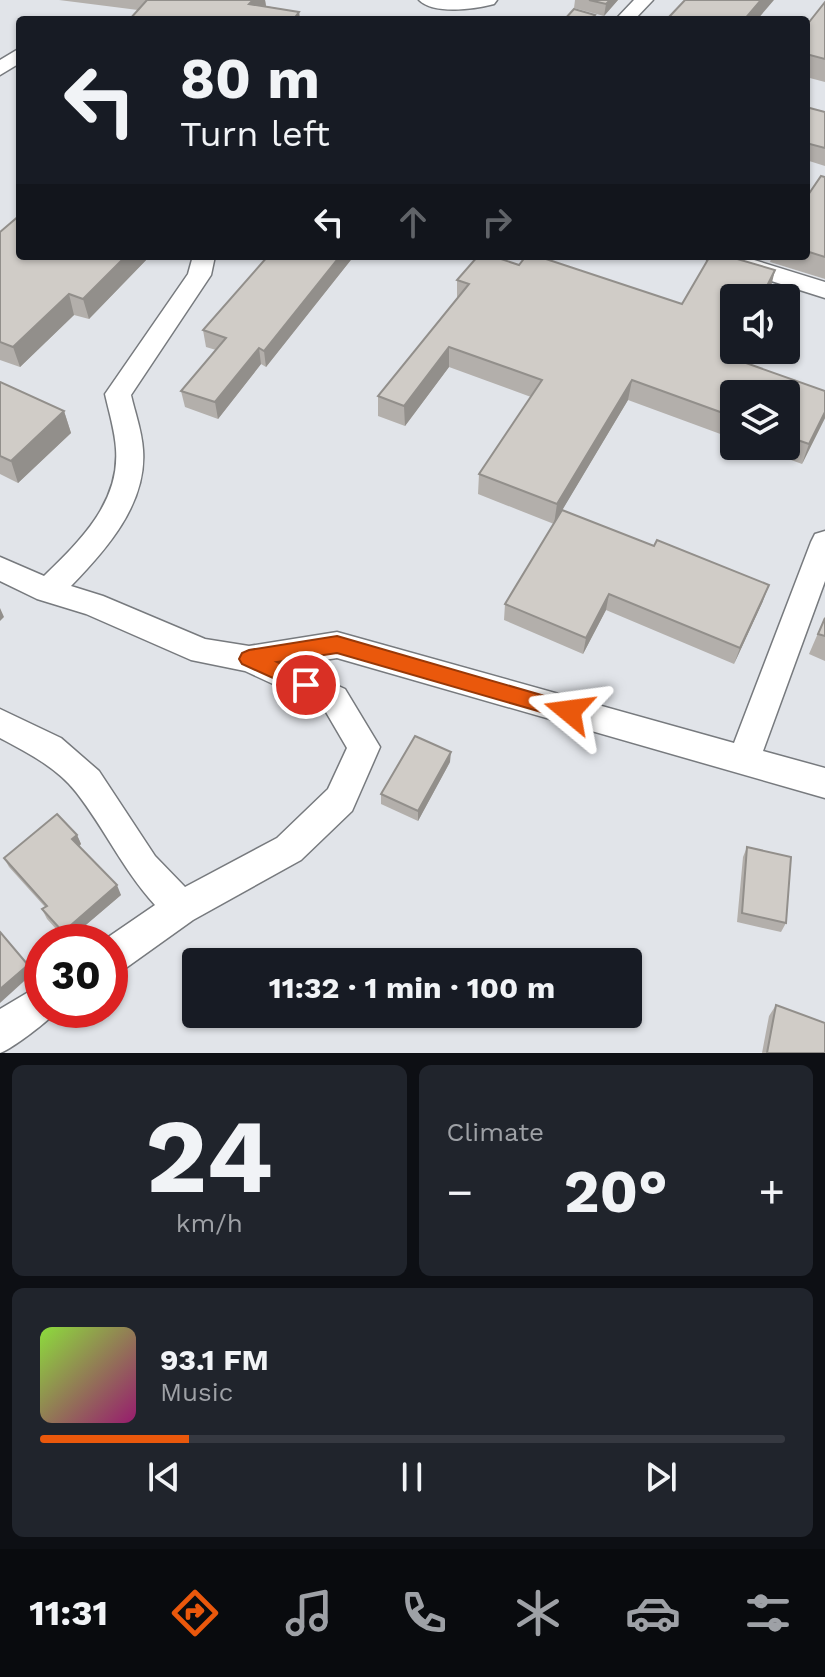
<!DOCTYPE html>
<html lang="en">
<head>
<meta charset="utf-8">
<style>
	:root { --surface:#171b24; --page:#20242c; --text:#f1f3f6; --muted:#9ea1a6; --line:#363941; --accent:#ea580c }
	body { margin:0; font-family:"Work Sans",sans-serif; background:var(--page); color:var(--text); height:100vh; display:flex; flex-direction:column; font-size:30px; white-space:nowrap }
	* { box-sizing:border-box; margin:0 }
	p { font-size:26px; color:var(--muted) }
	.icon { flex:none; width:44px; height:44px; fill:none; stroke:currentColor; stroke-width:2; stroke-linecap:round; stroke-linejoin:round }
	.map { position:relative; height:1053px; overflow:hidden }
	.drawer { display:flex; flex-direction:column; gap:12px; padding:12px; background:#0d0f14; flex:1 }
	.drawer>* { flex:none }
	.top-card { position:absolute; left:16px; top:16px; width:794px; height:244px; border-radius:8px; box-shadow:0 2px 6px #0004; background:#171b24; color:var(--text); overflow:hidden }
	.controls { position:absolute; left:720px; top:284px; display:grid; gap:16px }
	.controls a { display:grid; place-items:center; width:80px; height:80px; border-radius:8px; background:var(--surface); box-shadow:0 2px 6px #0004; font-size:40px }
	.speed { position:absolute; left:24px; top:924px; display:flex; gap:16px; font-size:40px; font-weight:700; text-align:center }
	.speed>* { display:grid; place-content:center; width:104px; height:104px; border-radius:50%; background:var(--surface); box-shadow:0 2px 6px #0004; line-height:1 }
	.speed .limit { border:12px solid #d22; background:#fff; color:#111 }
	.pin { position:absolute; display:grid; place-items:center; width:68px; height:68px; color:#fff; margin:-34px; border:4px solid #fff; border-radius:50%; box-shadow:0 2px 8px #0007 }
	.me { position:absolute; width:88px; margin:-44px; rotate:286deg; stroke-linejoin:round; filter:drop-shadow(0 0 6px #0008) }
	.turn { display:flex; align-items:center; gap:28px; height:168px; padding:0 32px; font-size:36px }
	.turn .icon { width:104px; height:104px; stroke-width:2.5 }
	.turn b { display:block; font-size:56px; line-height:68px }
	.lanes { display:flex; align-items:center; height:76px; padding:0 32px; background:#0003; justify-content:center; gap:40px; direction:ltr }
	.lanes .off { opacity:.35 }
	.big { font-size:60px; font-weight:700; line-height:1.1 }
	.drawer .tile { flex:1; display:flex; flex-direction:column; justify-content:center; gap:12px; min-width:0; padding:0 28px; border-radius:12px; background:var(--page) }
	.drawer .dial { align-items:center; gap:0 }
	.dial b { font-size:104px; line-height:1 }
	.song { display:flex; align-items:center; gap:24px }
	.cover { width:96px; height:96px; border-radius:12px; background:linear-gradient(135deg,hsl(90 70% 55%),hsl(320 70% 35%)) }
	.played { height:8px; border-radius:4px; background:linear-gradient(90deg,var(--accent) 20%,var(--line) 20%) }
	.keys { display:flex; justify-content:space-around; direction:ltr }
	.heat { display:flex; justify-content:space-between; align-items:center; font-size:44px; direction:ltr }
	.drawer .tiles { flex:1; display:grid; gap:12px; grid-template-columns:1fr 1fr }
	.tile:last-child { grid-column:span 2 }
	.trip { position:absolute; left:182px; top:948px; width:460px; height:80px; border-radius:8px; background:var(--surface); box-shadow:0 2px 6px #0004; font-weight:700; line-height:80px; text-align:center }
	.tab-bar { display:flex; height:128px; justify-content:space-around; align-items:center; background:#090b0e; color:var(--muted) }
	.tab-bar .icon { width:56px; height:56px }
	.tab-bar .selected { color:var(--accent) }
	.tab-bar b { font-size:36px; color:var(--text) }
	.map>svg:first-child { display:block }
	.lines { fill:none; stroke-linecap:round; stroke-linejoin:round }
	.minor-casing { stroke:#777a7e; stroke-width:3 }
	.minor { fill:#fff; fill-rule:evenodd }
	.wall { fill:#b3afab }
	.shaded-wall { fill:#928f8b }
	.building { fill:#d0ccc7; stroke:#928f8b; stroke-width:2 }
	.route { fill:#ea580c; stroke:#983908; stroke-width:2 }
</style>
</head>
<body>
<div class="map">
<svg width="825" height="1053" viewBox="0 0 825 1053">
	<rect width="100%" height="100%" fill="#e1e4e9"/>
	<g class="lines">
		<g class="minor-casing">
			<path id="minor" d="M419,0H497L494,4C475,9 434,15 419,0Z
				M634,0H653L634,20H615Z
				M20,48V63L0,75V60Z
				M193,256H215L211,275L131,395C135,413 142,431 143,450C147,504 106,550 71,586L103,596L205,639L249,646L337,632L734,743L811,542L815,534L825,531V581L763,751L825,768V798L337,658L292,665L345,689L380,747L352,811L301,860L193,920L123,970L110,975V942H101L155,905C123,870 105,829 76,792C56,767 28,753 0,738V709L61,738L99,771L155,856L185,887L277,838L328,789L347,748L323,707L245,671L191,660L86,614L37,599L0,581V557L44,576C79,542 120,503 116,449C115,431 109,412 105,394L188,274Z
				M705,256H741L825,282V298L708,261Z
				M42,984V1010H57C52,1019 10,1050 0,1053V1009Z"/>
		</g>
		<use href="#minor" class="minor"/>
	</g>
	<path class="wall" d="M59,0H265L266,6L299,12L300,20H129L138,10Z
		M575,0H618L604,16L574,8Z
		M825,2V82L806,77V26Z
		M806,107L825,112V166L806,160Z
		M825,177V279L770,262L772,256H806V198Z
		M0,232L20,256H150L89,319L74,315L20,367L0,360Z
		M268,256H354L266,367L261,364L218,419L185,407L181,391L216,350L206,347L203,330Z
		M519,265L682,304L770,291L766,298H734V350H738L734,359L825,418L802,464L753,446H786V394H734V439L628,400L562,510L763,601L734,664L606,610L583,654L504,620L505,604L554,524L478,494L479,474L531,397L449,367L405,426L378,416V396L457,299V280Z
		M0,382L64,411L71,433L18,483L0,474Z
		M825,617V661L809,654Z
		M450,762L418,821L381,804V794Z
		M77,835L81,844L79,847L121,895L67,941L47,919L42,909L45,907L9,867L4,858Z
		M747,847L786,923L781,932L737,922L743,857Z
		M776,1005L825,1053H762L769,1016Z"/>
	<path class="shaded-wall" d="M253,0H265L266,6L249,4Z
		M610,0H618L604,16L606,4Z
		M761,0H774L757,20H744Z
		M299,12L300,20H293Z
		M126,256H150L89,319L83,299Z
		M340,256H354L266,367L264,351Z
		M775,270L770,291L766,298H761Z
		M69,294L74,315L20,367L13,347Z
		M449,347V367L405,426L404,406Z
		M259,348L261,364L218,419L215,402Z
		M734,348V350H738L724,377L729,357Z
		M632,380L628,400L554,524L557,504Z
		M64,411L71,433L18,483L11,461Z
		M825,412V418L802,464L809,444Z
		M769,585L763,601L734,664L740,648Z
		M609,594L606,610L583,654L586,638Z
		M0,608L4,617L0,621Z
		M451,752L450,762L418,821V811Z
		M77,835L81,844L76,849L72,839Z
		M117,885L121,895L67,941L63,932Z
		M28,965L33,973L0,1003V989Z"/>
	<path class="building" d="M147,0H253L249,4L299,12L293,20H129Z
		M589,0H610L606,4Z
		M685,0H761L744,20H682L669,17Z
		M825,2V59L806,54V26Z
		M574,9L595,15L590,20H564Z
		M806,107L825,112V148L806,143Z
		M821,176L825,177V257L806,251V198Z
		M20,215V256H126L83,299L69,294L13,347L0,342V232Z
		M268,256H340L264,351L259,348L215,402L181,391L226,338L203,330Z
		M478,256H492L519,265L526,256H537L682,304L710,256H727L775,270L761,298H734V348L729,357L825,391V412L809,444L786,436V394H734V417L632,380L557,504L479,474L542,380L449,347L404,406L378,396L469,284L457,280Z
		M0,382L64,411L11,461L0,456Z
		M562,510L654,546L657,540L769,585L740,648L609,594L586,638L505,604Z
		M825,618V636L818,634Z
		M415,736L451,752L418,811L381,794Z
		M57,814L77,835L72,839L117,885L63,932L42,909L47,906L4,858Z
		M747,847L791,857L786,923L742,913Z
		M0,932L28,965L0,989Z
		M776,1005L825,1023V1053H767Z"/>
	<path class="route" d="M337,636L569,703L576,705L579,711L576,718L569,720L337,653L277,662L313,679L316,685L313,691L306,693L242,664L239,659L242,653L249,650Z"/>
</svg>
<div class="controls">
<a><svg class="icon" aria-label="sound" viewBox="0 0 24 24"><path d="M4 9h4l5-4v14l-5-4H4zM17 9q2 3 0 6"/></svg></a>
<a><svg class="icon" aria-label="layers" viewBox="0 0 24 24"><path d="M12 4l9 5-9 5-9-5zM3 14l9 5 9-5"/></svg></a>
</div>
<div class="speed"><div class="limit">30</div></div>
<div class="pin" style="left:306px;top:685px;background:#d93025"><svg class="icon" aria-label="arrive" viewBox="0 0 24 24"><path d="M6 21V4h12l-3 4 3 4H6"/></svg></div>
<svg class="me" style="left:569px;top:711px" viewBox="-20 -20 40 40"><path d="M0-17L14 15 0 8-14 15z" fill="#ea580c" stroke="#fff" stroke-width="4"/></svg>
<div class="trip">11:32 · 1 min · 100 m</div>
<div class="top-card">
<div class="turn"><svg class="icon" aria-label="left" viewBox="0 0 24 24"><path d="M17 20v-9H6M10 6l-5 5 5 5"/></svg><div><b>80 m</b>Turn left</div></div>
<div class="lanes"><svg class="icon" aria-label="left" viewBox="0 0 24 24"><path d="M17 20v-9H6M10 6l-5 5 5 5"/></svg><svg class="icon off" aria-label="ahead" viewBox="0 0 24 24"><path d="M12 20V5M6 11l6-6 6 6"/></svg><svg class="icon off" aria-label="right" viewBox="0 0 24 24"><path d="M7 20v-9h11M14 6l5 5-5 5"/></svg></div>
</div>
</div>
<section class="drawer">
<div class="tiles">
<div class="tile dial"><b>24</b><p>km/h</p></div>
<div class="tile"><p>Climate</p>
<div class="heat"><a>−</a><b class="big">20°</b><a>+</a></div>
</div>
<div class="tile">
<div class="song"><i class="cover"></i><div><b>93.1 FM</b><p>Music</p></div></div>
<div class="played"></div>
<div class="keys"><svg class="icon" aria-label="previous" viewBox="0 0 24 24"><path d="M18 5L8 12l10 7zM5 5v14"/></svg><svg class="icon" aria-label="pause" viewBox="0 0 24 24"><path d="M8 5v14M16 5v14"/></svg><svg class="icon" aria-label="next" viewBox="0 0 24 24"><path d="M6 5l10 7-10 7zM19 5v14"/></svg></div>
</div>
</div>
</section>
<nav class="tab-bar">
<b>11:31</b>
<svg class="icon selected" aria-label="directions" viewBox="0 0 24 24"><path d="M12 3l9 9-9 9-9-9zM9 14v-3h6M13 9l2 2-2 2"/></svg>
<svg class="icon" aria-label="music" viewBox="0 0 24 24"><path d="M9 18V5l10-2v13"/><circle cx="6" cy="18" r="3"/><circle cx="16" cy="16" r="3"/></svg>
<svg class="icon" aria-label="phone" viewBox="0 0 24 24"><path d="M5 4h4l2 5-3 2q2 4 5 5l2-3 5 2v4C11 20 4 13 5 4z"/></svg>
<svg class="icon" aria-label="climate" viewBox="0 0 24 24"><path d="M12 3v18M4 7l16 10M4 17L20 7"/></svg>
<svg class="icon" aria-label="car" viewBox="0 0 24 24"><path d="M5 17H2v-5l4-1 3-4h7l3 4 3 1v5h-3M9 17h6M6 11h13"/><circle cx="7" cy="17" r="2"/><circle cx="17" cy="17" r="2"/></svg>
<svg class="icon" aria-label="filters" viewBox="0 0 24 24"><path d="M4 7h16M4 17h16"/><circle cx="9" cy="7" r="2"/><circle cx="15" cy="17" r="2"/></svg>
</nav>
</body>
</html>
